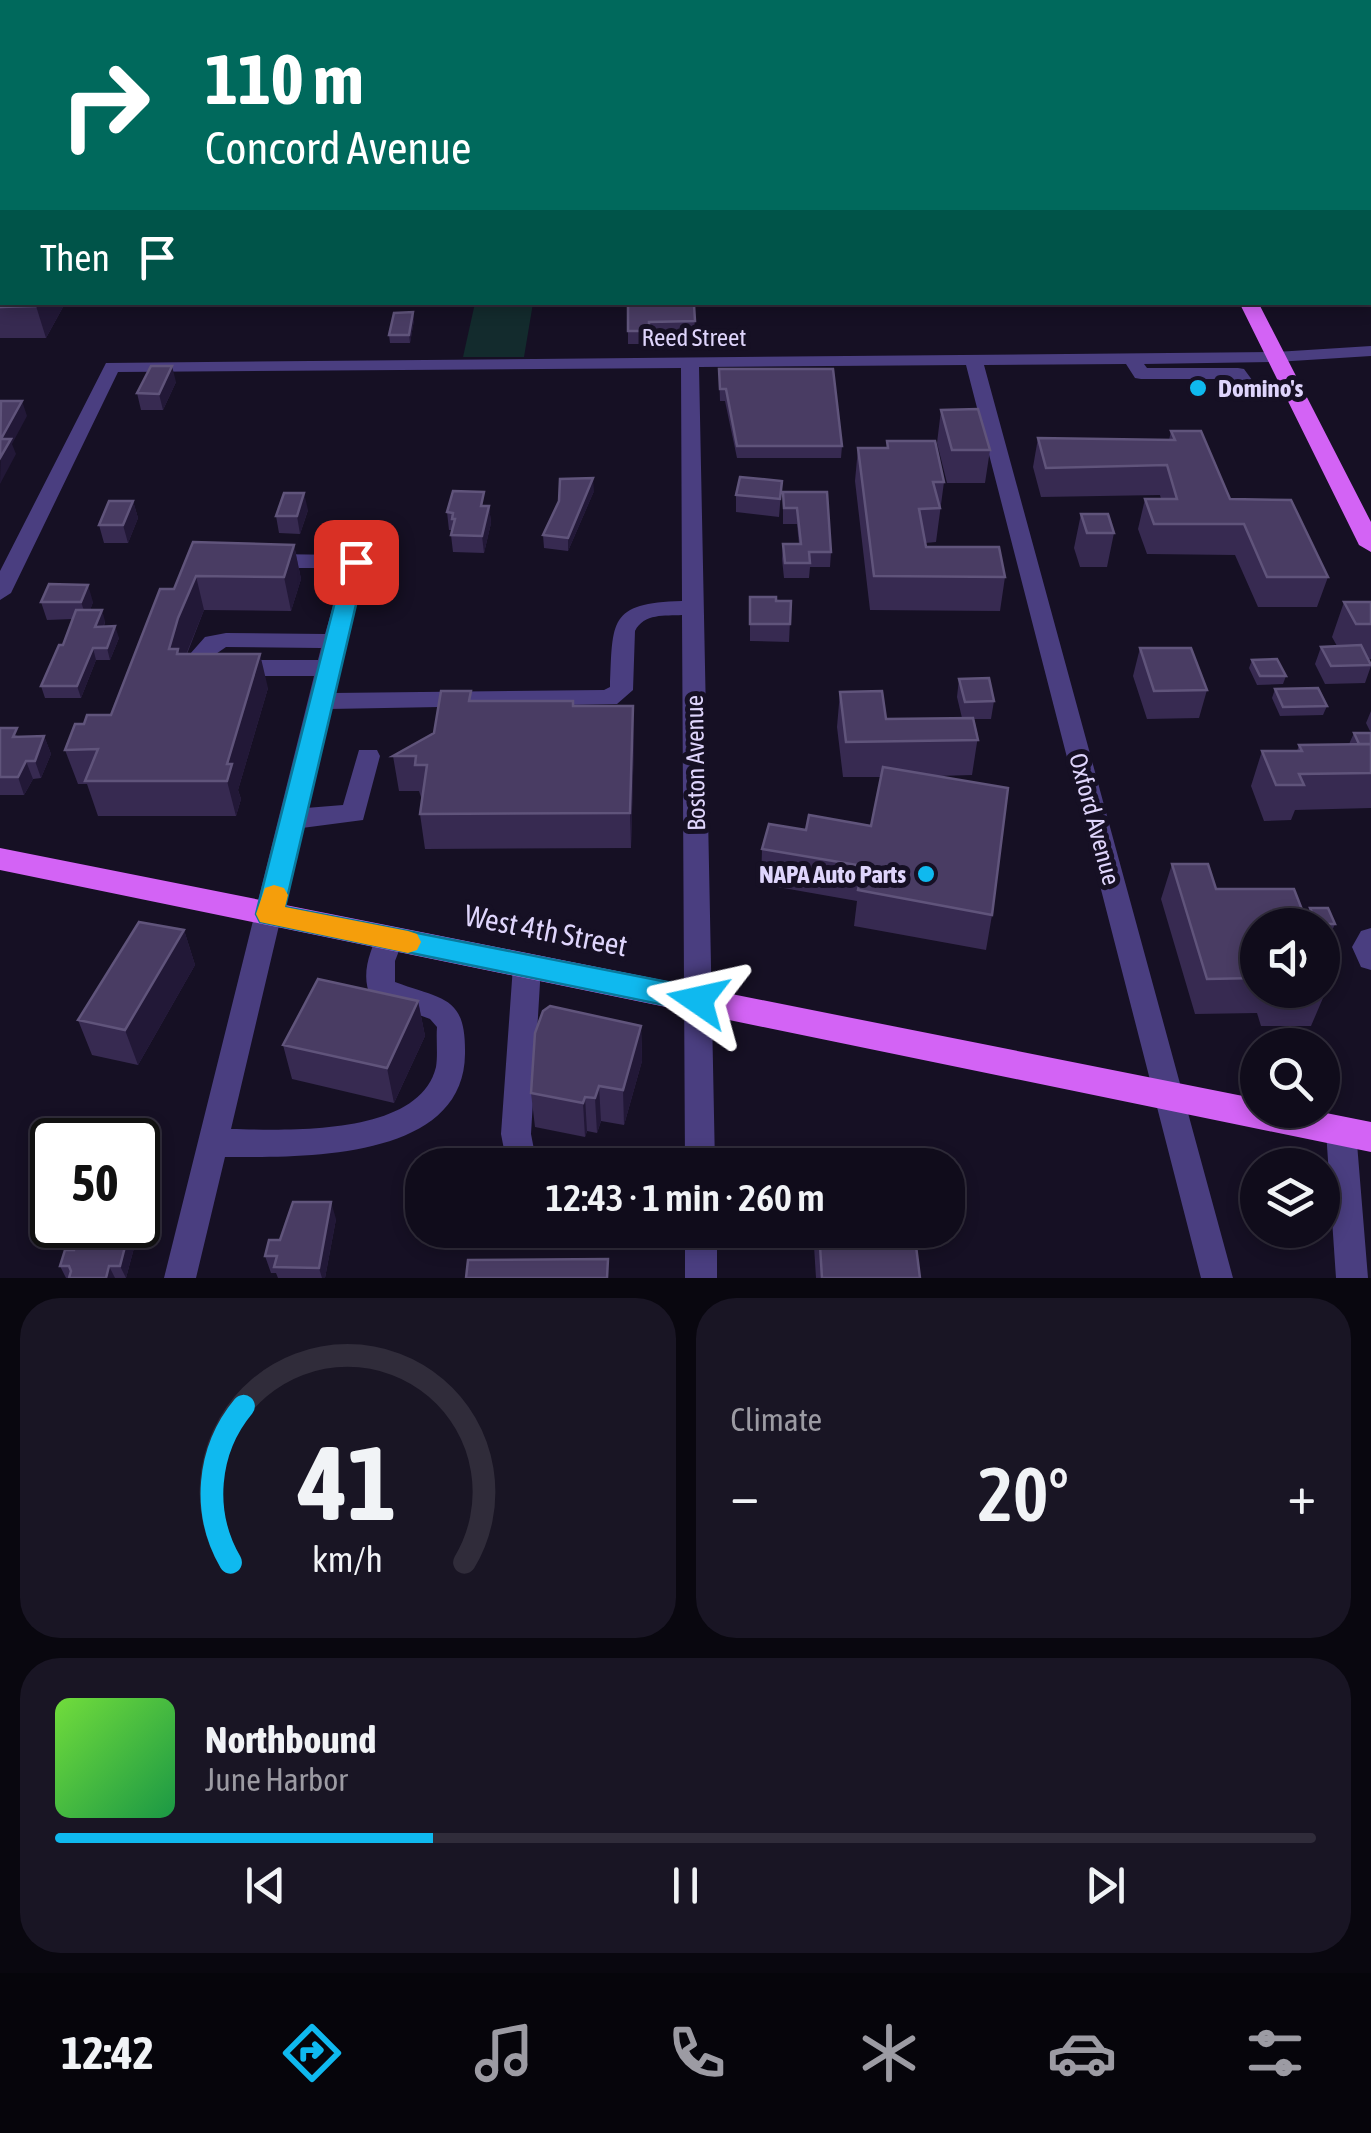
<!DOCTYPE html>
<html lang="en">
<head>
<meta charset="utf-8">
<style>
	:root { --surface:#100c1b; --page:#191524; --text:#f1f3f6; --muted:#9c9ba3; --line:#302c3a; --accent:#0fb9ef }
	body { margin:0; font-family:"Asap Condensed",sans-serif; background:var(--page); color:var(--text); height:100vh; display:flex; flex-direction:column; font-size:38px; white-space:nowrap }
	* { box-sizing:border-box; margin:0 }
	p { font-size:32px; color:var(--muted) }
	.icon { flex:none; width:55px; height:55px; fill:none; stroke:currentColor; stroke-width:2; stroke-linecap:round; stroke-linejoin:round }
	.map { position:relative; height:1278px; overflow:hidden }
	.drawer { display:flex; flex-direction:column; gap:20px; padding:20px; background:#09070f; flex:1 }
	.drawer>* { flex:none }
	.hud { position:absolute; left:0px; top:0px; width:1372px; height:305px; box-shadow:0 5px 15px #0003,0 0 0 2px var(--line); background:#00695c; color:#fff; overflow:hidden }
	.buttons { position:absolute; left:1240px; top:908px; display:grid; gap:20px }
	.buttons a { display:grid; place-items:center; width:100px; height:100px; border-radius:50%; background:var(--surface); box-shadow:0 5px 15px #0003,0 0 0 2px var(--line); font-size:50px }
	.speed { position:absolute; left:30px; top:1118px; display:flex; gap:20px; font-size:50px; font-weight:700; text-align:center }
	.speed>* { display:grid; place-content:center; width:130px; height:130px; border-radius:50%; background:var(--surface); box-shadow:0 5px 15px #0003,0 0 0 2px var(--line); line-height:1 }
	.speed .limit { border:5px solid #111; border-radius:15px; background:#fff; color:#111 }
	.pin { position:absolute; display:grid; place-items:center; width:85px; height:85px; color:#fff; margin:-42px; border-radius:20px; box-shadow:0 5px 15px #0006 }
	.me { position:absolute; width:110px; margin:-55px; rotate:281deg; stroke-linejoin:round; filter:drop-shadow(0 0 8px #0008) }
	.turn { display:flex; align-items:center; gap:35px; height:210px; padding:0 40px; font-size:45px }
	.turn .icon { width:130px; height:130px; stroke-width:2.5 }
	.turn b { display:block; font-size:70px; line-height:85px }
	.then { display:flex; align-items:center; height:95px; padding:0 40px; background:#0003; gap:20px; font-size:38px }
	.big { font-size:75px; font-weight:600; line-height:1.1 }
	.drawer .tile { flex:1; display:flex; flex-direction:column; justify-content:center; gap:15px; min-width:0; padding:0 35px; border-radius:40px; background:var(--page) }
	.drawer .dial { align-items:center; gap:0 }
	.dial svg { height:260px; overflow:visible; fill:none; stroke:var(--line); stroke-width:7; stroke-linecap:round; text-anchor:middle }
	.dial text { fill:var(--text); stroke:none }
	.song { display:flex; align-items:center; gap:30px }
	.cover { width:120px; height:120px; border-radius:15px; background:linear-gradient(135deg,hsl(100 70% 55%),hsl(140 70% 35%)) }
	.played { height:10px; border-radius:5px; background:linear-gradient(90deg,var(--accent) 30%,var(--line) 30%) }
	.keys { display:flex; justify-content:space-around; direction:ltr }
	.heat { display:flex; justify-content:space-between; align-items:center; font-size:55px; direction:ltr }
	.drawer .tiles { flex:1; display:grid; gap:20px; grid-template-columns:1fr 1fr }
	.tile:last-child { grid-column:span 2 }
	.trip { position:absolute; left:405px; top:1148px; width:560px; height:100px; border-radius:40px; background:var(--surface); box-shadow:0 5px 15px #0003,0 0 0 2px var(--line); font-weight:600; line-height:100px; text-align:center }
	.tabs { display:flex; height:160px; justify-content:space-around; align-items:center; background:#06050b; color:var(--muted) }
	.tabs .icon { width:70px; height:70px }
	.tabs .selected { color:var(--accent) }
	.tabs b { font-size:45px; color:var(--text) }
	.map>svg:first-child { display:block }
	.green { fill:#132b2d }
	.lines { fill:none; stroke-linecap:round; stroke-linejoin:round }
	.minor { fill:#4a3e80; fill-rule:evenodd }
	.major { fill:#d363f5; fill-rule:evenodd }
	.wall { fill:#372a51 }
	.shaded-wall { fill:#221837 }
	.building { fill:#493c63; stroke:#60547b; stroke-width:2.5 }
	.route { fill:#0fb9ef; stroke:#0a789b; stroke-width:2.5 }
	.slow { fill:#f59e0b }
	.poi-dot { fill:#0fb9ef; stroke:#161024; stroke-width:4 }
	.labels { text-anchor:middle; stroke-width:10; stroke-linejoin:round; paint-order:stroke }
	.street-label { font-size:25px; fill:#dfd5fc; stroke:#161024 }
	.poi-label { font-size:25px; font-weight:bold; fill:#dfd5fc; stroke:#161024; text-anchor:start }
	.near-street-label { font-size:30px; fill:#dfd5fc; stroke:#161024 }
</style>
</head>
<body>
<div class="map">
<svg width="1371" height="1278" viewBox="0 0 1371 1278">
	<rect width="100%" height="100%" fill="#161024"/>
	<path class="green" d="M475,303H533L524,357H463Z"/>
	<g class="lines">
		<path class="minor" d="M373,0H385V2H373Z
			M408,0H420V2H408Z
			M456,0H468V2H456Z
			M585,0H597V2H585Z
			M686,0H698V2H686Z
			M922,0H934L935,2H923Z
			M1007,0H1019L1020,2H1008Z
			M1115,0H1127L1128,2H1116Z
			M1198,0H1210V2H1198Z
			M1249,0H1280L1281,2H1248Z
			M1370,48H1371V56H1370Z
			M1371,346V356L1276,362L1144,364L1147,368H1238L1244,369L1255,384L1301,386L1303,390L1294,396L1243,394L1233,379H1141L1135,378L1126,364L984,365L1233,1278H1201L966,365L699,367L715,1165H685L682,615C665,616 644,613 635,631L633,690L617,704L329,709L306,808L343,805L359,750H377L380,756L363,820L302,828L231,1129C286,1130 419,1137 436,1067C438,1055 436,1039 437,1027L430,1019L371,997C360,976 370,950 380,930L390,927L400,930L404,938L395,961V982C443,1000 466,995 465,1054C464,1162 299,1157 225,1157L196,1278H164L314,676H216L196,670L190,654L205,637L226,633L325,634L344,568H269L258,561L269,554L348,555L356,529L366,523L376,529L333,693L604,690L610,687C613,621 608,603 682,601L681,368L118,372L11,593L0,600V571L106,363L1276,352ZM226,647L321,648L318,660H214L213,656Z
			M1371,928V970L1361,967L1352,947L1361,931Z
			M527,955L537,958L541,966L531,1134L537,1165H507L501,1134L513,966L517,958Z
			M1341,1118L1352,1121L1356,1131L1368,1278H1336L1326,1131L1330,1121Z
			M685,1230H717V1278H685Z"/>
		<path class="major" d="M1080,0H1094L1095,2H1082Z
			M1239,302H1258L1371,522V552L1359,545Z
			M0,848L1258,1099V1110H1311L1371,1122V1152L0,870Z"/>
	</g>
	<path class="wall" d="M169,0H316L314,2H170Z
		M520,0H577V2H520Z
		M620,0H652V2H620Z
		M838,0H920L919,2H839Z
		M990,0H1006V2H991Z
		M1021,0H1039V2H1022Z
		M1216,0H1244L1245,1L1216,2Z
		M1328,0H1371V47L1370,2H1328Z
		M0,276L2,302H62L63,307L46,338H0Z
		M688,305H694L695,334L649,335V344H628V331Z
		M413,312L414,320L410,343H390L389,335Z
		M719,369L842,446L841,458H737L725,401H720Z
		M176,382L163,410H141L137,393Z
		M941,410L990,450L985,483H947L937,443Z
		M1171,431L1230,499L1328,577L1317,607H1258L1235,555L1147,554L1138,529L1145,499H1161L1160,495L1041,497L1033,467L1038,438L1169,440Z
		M887,441L944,482L936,542L925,543L926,547L1005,577L1000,611L870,610L855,481L858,448H887Z
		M782,481L779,517L736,512V495Z
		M594,491L568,551L544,548L543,535Z
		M783,492H827L831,552L830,567H810L809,578H784L782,559L783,544H799L797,524H783Z
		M133,501L138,518L128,543H104L99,525Z
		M486,506H489L491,523L484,553L453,552L451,535L452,530H449L447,512Z
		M308,510L300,534L279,533L276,516Z
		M1081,514L1114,533L1107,567H1080L1074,548Z
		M193,542L294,545L301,579L291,611L204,610L187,654L268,688L238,790L241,799L236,816H98L87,784H78L65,750L84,724L111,715L174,589Z
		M49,584L93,602L90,610L105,621L104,627L119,638L110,660H96L81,698H45L41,686L63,645L73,619L47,620L41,602Z
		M750,597L791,601L789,642L750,641Z
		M1344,602H1371V659H1368L1371,666L1365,683L1325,684L1315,664L1321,647L1337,646L1332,637Z
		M1140,648L1207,690L1199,718L1147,719L1133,676Z
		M1252,660L1286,676L1283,684L1257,685L1249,668Z
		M959,679L994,701L991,719H974L978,736L972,775L937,776L992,915L986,950L854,926L857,901L761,884L762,849L806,830L871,826L881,777H843L837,727L840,692L886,719L962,718L957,697Z
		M1275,689L1327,706L1323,715L1280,716L1272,698Z
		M472,701L573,706L634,741L631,848L425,849L420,814L422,800L419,791H399L393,756L434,733Z
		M1371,711V733L1366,723Z
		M0,728L20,737L44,736L51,754L41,778L33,779L24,795H0Z
		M1354,733H1371V808L1295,810L1291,820L1264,821L1251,786L1262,751H1297L1299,745L1349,744Z
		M1172,864L1216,889L1258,925V990L1326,991L1311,1026H1261L1257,1013L1195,1014L1161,899Z
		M1310,908L1335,924L1331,933H1322V925H1310L1307,917Z
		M184,930L195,965L138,1065L92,1055L78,1020Z
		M418,1001L425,1036L394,1103L292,1079L283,1045Z
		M641,1026L642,1061L624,1125L601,1121L597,1133L587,1131L585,1137L535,1127L531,1093Z
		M336,1219L325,1278H278L276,1273H271L265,1256L280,1240Z
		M813,1230H914L920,1278H816Z
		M120,1231L122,1235H128L134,1248L126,1278H66L60,1266L74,1250Z"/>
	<path class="shaded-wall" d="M39,302H62L63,307L46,338L36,306Z
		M413,312L414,320L410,343L409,335Z
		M172,366L176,382L163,410L159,394Z
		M22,401L27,416L12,444L16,454L0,484L1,439Z
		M593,478L594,491L568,551V538Z
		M304,493L308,510L300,534L297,516Z
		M133,501L138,518L128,543L123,525Z
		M489,506L491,523L484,553L482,536Z
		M294,545L301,579L291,611L284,577Z
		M196,576L204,610L187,652L183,666L169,649L178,618Z
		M88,585L93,602L87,619L81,602Z
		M102,610L105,621L99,639L95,627Z
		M115,626L119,638L110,660L107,648Z
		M93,648L96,660L81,698L77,686Z
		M260,654L268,688L238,790L241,799L236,816L227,781V764Z
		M633,706L634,741L631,848L630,813Z
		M44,736L51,754L41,778L35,761Z
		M26,761L33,779L24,795L18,777Z
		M184,930L195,965L138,1065L125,1030Z
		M418,1001L425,1036L394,1103L387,1068Z
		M641,1026L642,1061L624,1125L623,1090Z
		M599,1086L601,1121L597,1133L595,1098Z
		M585,1097L587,1131L585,1137L583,1103Z
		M331,1202L336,1219L325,1278H322L319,1268Z
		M120,1231L126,1244L128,1235L134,1248L126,1278L120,1266Z
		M109,1266L115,1278H106Z"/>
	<path class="building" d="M1332,0H1371V20L1370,2H1332Z
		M0,276H2V302H39L36,306L0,307Z
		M628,302H688V305H694L695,321L649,322V331H628Z
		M413,312L409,335H389L394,313Z
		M151,366H172L159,394L137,393Z
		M719,369H833L842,446H737L726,389H720Z
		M1,401H22L1,439H11L0,458Z
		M978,409L990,450H952L941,410Z
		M1171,431H1201L1230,499L1291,500L1328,577H1267L1244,524H1154L1145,499H1177L1167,465L1046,468L1038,438L1175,440Z
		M887,441H935L944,482H933L940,508L919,509L926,547H999L1005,577L874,576L858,448H888Z
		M740,477L782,481L780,499L736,495Z
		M593,478L568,538L543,535L559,501L560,479Z
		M453,491L484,492L481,506H489L482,536L451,535L455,519H452L453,513L447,512Z
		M783,492H827L831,552H809L810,563H785L783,544H801L797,508H784Z
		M284,493H304L297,516H276Z
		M109,501H133L123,525H99Z
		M1081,514H1108L1114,533H1087Z
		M193,542L294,545L284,577L196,576L178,618L169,649H178L177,654H260L227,764H232L227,781H85L98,749L65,750L75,724H84L87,715H111L160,589H174Z
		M49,584L88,585L81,602H41Z
		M750,597H776V601H791L790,624H750Z
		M1344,602H1371V624H1356Z
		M76,610H102L95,627L115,626L107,648H93L77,686H41L59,645H63Z
		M1361,645L1371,665L1331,666L1321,647Z
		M1140,648H1191L1207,690L1154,691Z
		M1277,659L1286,676H1260L1252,660Z
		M989,678L994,701L965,702L959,679Z
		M1318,688L1327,706L1283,707L1275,689Z
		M441,691H471L469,701H573V706H633L630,813L420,814L427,765H415L416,756H393L434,733Z
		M882,691L886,719L973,718L978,740L846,742L840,692Z
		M0,728H17L13,737L44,736L35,761H26L18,777H0Z
		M1354,733H1371V744H1359Z
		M1371,744V773L1299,774L1304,785H1276L1262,751H1302L1299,745Z
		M883,767L1008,788L992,915L858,890L863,866L762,849L769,824L806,830L809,815L871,826Z
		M1172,864H1208L1216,889H1294L1308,925H1258V978L1207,979Z
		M1310,908H1328L1335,924H1317Z
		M139,922L184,930L125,1030L78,1020Z
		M318,979L418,1001L387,1068L283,1045Z
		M1322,982L1326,991L1274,990H1322Z
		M550,1006L641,1026L623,1090L599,1086L595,1098L585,1097L583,1103L531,1093L535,1033L543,1011Z
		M904,1156L906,1165H814L813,1157Z
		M293,1202H331L319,1268L274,1267L277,1256H265L269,1240H280Z
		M819,1230H914L920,1278H822Z
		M79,1231H120L119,1235H128L120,1266H109L106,1278H69L71,1271L69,1266H60L65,1250H74Z
		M608,1259L607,1278H466L468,1260Z"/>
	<path class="route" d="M356,555L366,562L285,907L698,988L708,992L713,1000L708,1009L698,1012L260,922L256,914L345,562Z"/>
	<path class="slow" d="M274,885L284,888L288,895L285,907L408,931L417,934L421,942L417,950L408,953L260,922L256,914L265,888Z"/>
	<g class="poi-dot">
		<circle cx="1198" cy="388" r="10"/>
		<circle cx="926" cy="874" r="10"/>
	</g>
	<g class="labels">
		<g class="street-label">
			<text x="694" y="346">Reed Street</text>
			<text transform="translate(695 763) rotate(-91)" y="9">Boston Avenue</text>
			<text transform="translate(1095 819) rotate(75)" y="9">Oxford Avenue</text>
		</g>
		<g class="poi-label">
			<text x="1218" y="397">Domino's</text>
			<text x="906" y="883" text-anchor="end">NAPA Auto Parts</text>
		</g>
		<g class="near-street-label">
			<text transform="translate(546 931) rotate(11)" y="10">West 4th Street</text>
		</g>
	</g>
</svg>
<div class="buttons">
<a><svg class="icon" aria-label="sound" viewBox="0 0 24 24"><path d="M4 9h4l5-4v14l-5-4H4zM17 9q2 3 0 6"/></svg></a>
<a><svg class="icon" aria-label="search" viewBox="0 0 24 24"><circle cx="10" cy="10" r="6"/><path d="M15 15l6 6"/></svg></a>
<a><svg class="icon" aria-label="layers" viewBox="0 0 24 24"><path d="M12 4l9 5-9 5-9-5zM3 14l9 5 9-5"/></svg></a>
</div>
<div class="speed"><div class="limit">50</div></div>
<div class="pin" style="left:356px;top:562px;background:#d93025"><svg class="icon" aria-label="arrive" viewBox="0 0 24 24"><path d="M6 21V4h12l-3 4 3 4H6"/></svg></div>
<svg class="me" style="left:698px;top:1000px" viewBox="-20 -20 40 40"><path d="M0-17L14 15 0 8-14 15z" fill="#0fb9ef" stroke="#fff" stroke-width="4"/></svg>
<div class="trip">12:43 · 1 min · 260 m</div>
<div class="hud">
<div class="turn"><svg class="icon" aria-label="right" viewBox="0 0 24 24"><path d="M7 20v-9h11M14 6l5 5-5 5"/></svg><div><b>110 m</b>Concord Avenue</div></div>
<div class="then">Then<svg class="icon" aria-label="arrive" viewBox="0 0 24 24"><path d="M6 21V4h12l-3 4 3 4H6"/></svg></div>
</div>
</div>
<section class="drawer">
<div class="tiles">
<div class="tile dial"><svg viewBox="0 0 100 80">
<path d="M14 69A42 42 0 1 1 86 69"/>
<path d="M14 69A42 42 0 0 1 18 21" stroke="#0fb9ef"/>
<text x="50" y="56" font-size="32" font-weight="700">41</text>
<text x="50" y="72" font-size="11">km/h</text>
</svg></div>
<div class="tile"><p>Climate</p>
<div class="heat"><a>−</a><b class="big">20°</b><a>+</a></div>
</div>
<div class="tile">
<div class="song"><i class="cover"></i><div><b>Northbound</b><p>June Harbor</p></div></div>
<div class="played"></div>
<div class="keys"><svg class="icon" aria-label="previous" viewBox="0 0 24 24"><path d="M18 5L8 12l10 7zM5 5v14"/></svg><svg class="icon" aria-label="pause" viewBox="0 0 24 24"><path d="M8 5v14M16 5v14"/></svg><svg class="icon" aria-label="next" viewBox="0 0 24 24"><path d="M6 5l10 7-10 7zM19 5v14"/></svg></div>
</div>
</div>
</section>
<nav class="tabs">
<b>12:42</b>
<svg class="icon selected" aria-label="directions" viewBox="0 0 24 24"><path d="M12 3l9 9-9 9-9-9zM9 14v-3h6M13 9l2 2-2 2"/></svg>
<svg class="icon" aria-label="music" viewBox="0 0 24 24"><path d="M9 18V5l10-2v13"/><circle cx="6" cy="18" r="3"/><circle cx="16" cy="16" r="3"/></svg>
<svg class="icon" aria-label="phone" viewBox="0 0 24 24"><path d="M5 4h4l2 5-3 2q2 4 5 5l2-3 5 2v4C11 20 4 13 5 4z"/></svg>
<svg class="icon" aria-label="climate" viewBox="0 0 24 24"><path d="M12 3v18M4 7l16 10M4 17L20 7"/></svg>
<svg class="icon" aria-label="car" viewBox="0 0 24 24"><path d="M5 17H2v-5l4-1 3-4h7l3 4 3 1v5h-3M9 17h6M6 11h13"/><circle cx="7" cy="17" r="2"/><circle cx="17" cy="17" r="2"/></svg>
<svg class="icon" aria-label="filters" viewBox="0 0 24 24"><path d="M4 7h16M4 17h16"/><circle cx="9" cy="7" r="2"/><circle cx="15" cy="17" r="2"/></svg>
</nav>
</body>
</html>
